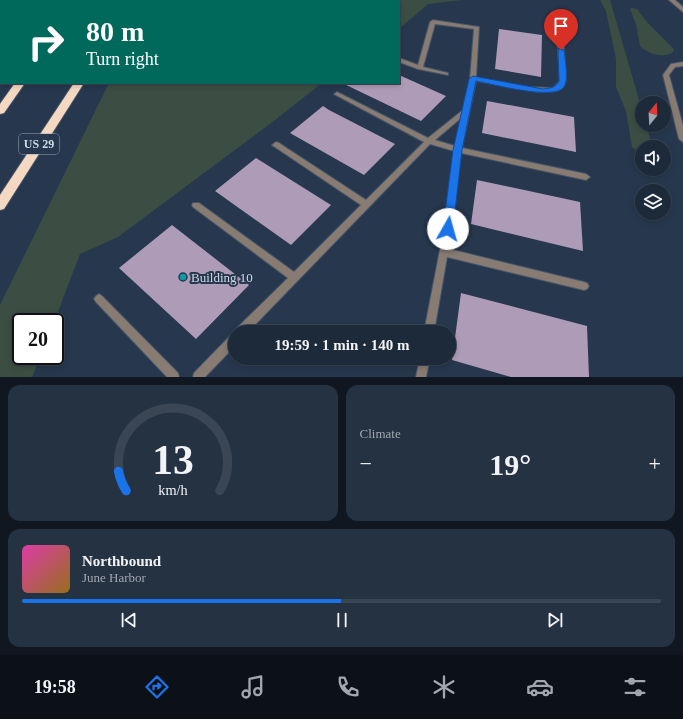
<!DOCTYPE html>
<html lang="en">
<head>
<meta charset="utf-8">
<style>
	:root { --surface:#1d2a3a; --page:#253242; --text:#f1f3f6; --muted:#a0a7af; --line:#3b4654; --accent:#1a73e8 }
	body { margin:0; font-family:Georgia,serif; background:var(--page); color:var(--text); height:100vh; display:flex; flex-direction:column; font-size:15px; white-space:nowrap }
	* { box-sizing:border-box; margin:0 }
	p { font-size:13px; color:var(--muted) }
	.icon { flex:none; width:22px; height:22px; fill:none; stroke:currentColor; stroke-width:2; stroke-linecap:round; stroke-linejoin:round }
	.map { position:relative; height:377px; overflow:hidden }
	.side { display:flex; flex-direction:column; gap:8px; padding:8px; background:#101720; flex:1 }
	.side>* { flex:none }
	.hud { position:absolute; left:0px; top:0px; width:400px; height:84px; box-shadow:0 2px 6px #0003,0 0 0 1px var(--line); background:#00695c; color:#fff; overflow:hidden }
	.needle { width:26px; rotate:18deg }
	.tools { position:absolute; left:635px; top:96px; display:grid; gap:8px }
	.tools a { display:grid; place-items:center; width:36px; height:36px; border-radius:50%; background:var(--surface); box-shadow:0 2px 6px #0003,0 0 0 1px var(--line); font-size:20px }
	.speed { position:absolute; left:12px; top:313px; display:flex; gap:8px; font-size:20px; font-weight:700; text-align:center }
	.speed>* { display:grid; place-content:center; width:52px; height:52px; border-radius:50%; background:var(--surface); box-shadow:0 2px 6px #0003,0 0 0 1px var(--line); line-height:1 }
	.speed .limit { border:2px solid #111; border-radius:6px; background:#fff; color:#111 }
	.pin { position:absolute; display:grid; place-items:center; width:34px; height:34px; color:#fff; margin:-41px -17px; border-radius:50% 50% 50% 0; rotate:-45deg; box-shadow:0 0 4px #0007 }
	.pin .icon { rotate:45deg }
	.me { position:absolute; width:44px; margin:-22px; rotate:7deg; stroke-linejoin:round; filter:drop-shadow(0 0 3px #0008) }
	.turn { display:flex; align-items:center; gap:14px; height:84px; padding:0 20px; font-size:18px }
	.turn .icon { width:52px; height:52px; stroke-width:2.5 }
	.turn b { display:block; font-size:28px; line-height:34px }
	.big { font-size:30px; font-weight:700; line-height:1.1 }
	.side .widget { flex:1; display:flex; flex-direction:column; justify-content:center; gap:6px; min-width:0; padding:0 14px; border-radius:12px; background:var(--page) }
	.side .dial { align-items:center; gap:0 }
	.dial svg { height:104px; overflow:visible; fill:none; stroke:var(--line); stroke-width:7; stroke-linecap:round; text-anchor:middle }
	.dial text { fill:var(--text); stroke:none }
	.song { display:flex; align-items:center; gap:12px }
	.cover { width:48px; height:48px; border-radius:6px; background:linear-gradient(135deg,hsl(320 70% 55%),hsl(40 70% 35%)) }
	.played { height:4px; border-radius:2px; background:linear-gradient(90deg,var(--accent) 50%,var(--line) 50%) }
	.keys { display:flex; justify-content:space-around; direction:ltr }
	.heat { display:flex; justify-content:space-between; align-items:center; font-size:22px; direction:ltr }
	.side .tiles { flex:1; display:grid; gap:8px; grid-template-columns:1fr 1fr }
	.widget:last-child { grid-column:span 2 }
	.trip { position:absolute; left:228px; top:325px; width:228px; height:40px; border-radius:20px; background:var(--surface); box-shadow:0 2px 6px #0003,0 0 0 1px var(--line); font-weight:700; line-height:40px; text-align:center }
	.menu { display:flex; height:64px; justify-content:space-around; align-items:center; background:#0c1117; color:var(--muted) }
	.menu .icon { width:28px; height:28px }
	.menu .selected { color:var(--accent) }
	.menu b { font-size:18px; color:var(--text) }
	.map>svg:first-child { display:block }
	.green { fill:#3c4e43 }
	.building { fill:#ae9bb8 }
	.lines { fill:none; stroke-linecap:round; stroke-linejoin:round }
	.service-casing { stroke:#45556a; stroke-width:2 }
	.tertiary-casing { stroke:#45556a; stroke-width:2 }
	.motorway-casing { stroke:#45556a; stroke-width:2 }
	.service { fill:#877b72; fill-rule:evenodd }
	.tertiary { fill:#877b72; fill-rule:evenodd }
	.motorway { fill:#f5d8c2; fill-rule:evenodd }
	.route { fill:#1a73e8; stroke:#114b97 }
	.culture-dot { fill:#0f9aa8; stroke:#27384e; stroke-width:1.5 }
	.labels { text-anchor:middle; stroke-width:4; stroke-linejoin:round; paint-order:stroke }
	.shield { fill:#27384e; stroke:#9ca9b9; stroke-width:1 }
	.shield-label { font-size:12px; font-weight:bold; fill:#ced9e7 }
	.poi-label { font-size:13px; fill:#ced9e7; stroke:#27384e; text-anchor:start }
</style>
</head>
<body>
<div class="map">
<svg width="683" height="377" viewBox="0 0 683 377">
	<rect width="100%" height="100%" fill="#27384e"/>
	<path class="green" d="M162,0H462L428,4L399,29V1Z
		M600,0H610L642,110V125H646L653,147H642V155L632,147L626,111L616,87V59L606,11Z
		M632,8L637,9L646,21L671,46L674,50L672,53C662,58 648,54 640,46L636,24L630,9Z
		M109,83H322L275,120L118,237L80,254L54,322H21V356H41L32,377H0V305Z"/>
	<path class="building" d="M499,29L542,35L541,77L495,69Z
		M399,75L446,96L421,121L342,83H399Z
		M487,101L574,117L576,152L482,133Z
		M323,106L329,110L395,144L364,175L290,133Z
		M256,158L331,205L291,245L215,191Z
		M477,180L580,202L583,251L471,224Z
		M172,225L249,285L196,339L119,268Z
		M461,293L587,326L589,377H511L452,360Z"/>
	<g class="lines">
		<g class="service-casing">
			<path id="service" d="M433,20L479,27L476,78L528,87L553,88L560,81L557,34L560,32L563,34L566,81L562,88L557,91L539,92L476,81L462,148L586,174L590,177L586,180L461,153L449,249L584,282L587,283L589,286L587,289L584,290L447,257L434,332H424L444,229L454,151L430,144L248,332H236L237,328L288,278L193,207L192,205L193,203H199L294,272L361,205L272,145L276,142L279,143L366,200L424,142L334,94L337,92L339,93L428,138L463,110L470,79L474,29L435,24L423,67L448,73V75L418,69L399,62V58L418,65L430,22ZM461,118L455,146L435,140Z
				M683,62V66L675,67L669,75L683,126V142L679,139L663,75L671,64Z
				M99,294L102,296L178,373L179,377H167L96,302L94,299L96,296Z
				M235,334V346L205,377H193L194,373L231,335Z
				M420,358H430L426,377H416Z"/>
		</g>
		<g class="tertiary-casing">
			<path id="tertiary" d="M669,0H675L683,7V12Z"/>
		</g>
		<g class="motorway-casing">
			<path id="motorway" d="M15,83H25L4,113L0,114V104Z
				M74,83H84L4,209L0,210V195Z"/>
		</g>
		<use href="#service" class="service"/>
		<use href="#tertiary" class="tertiary"/>
		<use href="#motorway" class="motorway"/>
	</g>
	<path class="route" d="M558,48L564,50C565,58 569,80 564,87C554,101 492,84 476,81L462,150L453,229L452,232H445L443,229L453,150L469,79L473,76L543,89C550,88 556,88 559,81Z"/>
	<circle class="culture-dot" cx="183" cy="277" r="4"/>
	<g class="labels">
		<rect class="shield" x="19" y="134" width="40" height="20" rx="3"/>
		<g class="shield-label">
			<text x="39" y="148">US 29</text>
		</g>
		<g class="poi-label">
			<text x="191" y="282">Building 10</text>
		</g>
	</g>
</svg>
<div class="tools">
<a><svg class="needle" viewBox="-14 -14 28 28"><path d="M0-13l5 13h-10z" fill="#e53935"/><path d="M0 13l5-13h-10z" fill="#a0a7af"/></svg></a>
<a><svg class="icon" aria-label="sound" viewBox="0 0 24 24"><path d="M4 9h4l5-4v14l-5-4H4zM17 9q2 3 0 6"/></svg></a>
<a><svg class="icon" aria-label="layers" viewBox="0 0 24 24"><path d="M12 4l9 5-9 5-9-5zM3 14l9 5 9-5"/></svg></a>
</div>
<div class="speed"><div class="limit">20</div></div>
<div class="pin" style="left:561px;top:50px;background:#d93025"><svg class="icon" aria-label="arrive" viewBox="0 0 24 24"><path d="M6 21V4h12l-3 4 3 4H6"/></svg></div>
<svg class="me" style="left:448px;top:229px" viewBox="-20 -20 40 40"><circle r="19" fill="#fff"/><path d="M0-13L10 11 0 6-10 11z" fill="#1a73e8"/></svg>
<div class="trip">19:59 · 1 min · 140 m</div>
<div class="hud">
<div class="turn"><svg class="icon" aria-label="right" viewBox="0 0 24 24"><path d="M7 20v-9h11M14 6l5 5-5 5"/></svg><div><b>80 m</b>Turn right</div></div>
</div>
</div>
<section class="side">
<div class="tiles">
<div class="widget dial"><svg viewBox="0 0 100 80">
<path d="M14 69A42 42 0 1 1 86 69"/>
<path d="M14 69A42 42 0 0 1 8 54" stroke="#1a73e8"/>
<text x="50" y="56" font-size="32" font-weight="700">13</text>
<text x="50" y="72" font-size="11">km/h</text>
</svg></div>
<div class="widget"><p>Climate</p>
<div class="heat"><a>−</a><b class="big">19°</b><a>+</a></div>
</div>
<div class="widget">
<div class="song"><i class="cover"></i><div><b>Northbound</b><p>June Harbor</p></div></div>
<div class="played"></div>
<div class="keys"><svg class="icon" aria-label="previous" viewBox="0 0 24 24"><path d="M18 5L8 12l10 7zM5 5v14"/></svg><svg class="icon" aria-label="pause" viewBox="0 0 24 24"><path d="M8 5v14M16 5v14"/></svg><svg class="icon" aria-label="next" viewBox="0 0 24 24"><path d="M6 5l10 7-10 7zM19 5v14"/></svg></div>
</div>
</div>
</section>
<nav class="menu">
<b>19:58</b>
<svg class="icon selected" aria-label="directions" viewBox="0 0 24 24"><path d="M12 3l9 9-9 9-9-9zM9 14v-3h6M13 9l2 2-2 2"/></svg>
<svg class="icon" aria-label="music" viewBox="0 0 24 24"><path d="M9 18V5l10-2v13"/><circle cx="6" cy="18" r="3"/><circle cx="16" cy="16" r="3"/></svg>
<svg class="icon" aria-label="phone" viewBox="0 0 24 24"><path d="M5 4h4l2 5-3 2q2 4 5 5l2-3 5 2v4C11 20 4 13 5 4z"/></svg>
<svg class="icon" aria-label="climate" viewBox="0 0 24 24"><path d="M12 3v18M4 7l16 10M4 17L20 7"/></svg>
<svg class="icon" aria-label="car" viewBox="0 0 24 24"><path d="M5 17H2v-5l4-1 3-4h7l3 4 3 1v5h-3M9 17h6M6 11h13"/><circle cx="7" cy="17" r="2"/><circle cx="17" cy="17" r="2"/></svg>
<svg class="icon" aria-label="filters" viewBox="0 0 24 24"><path d="M4 7h16M4 17h16"/><circle cx="9" cy="7" r="2"/><circle cx="15" cy="17" r="2"/></svg>
</nav>
</body>
</html>
